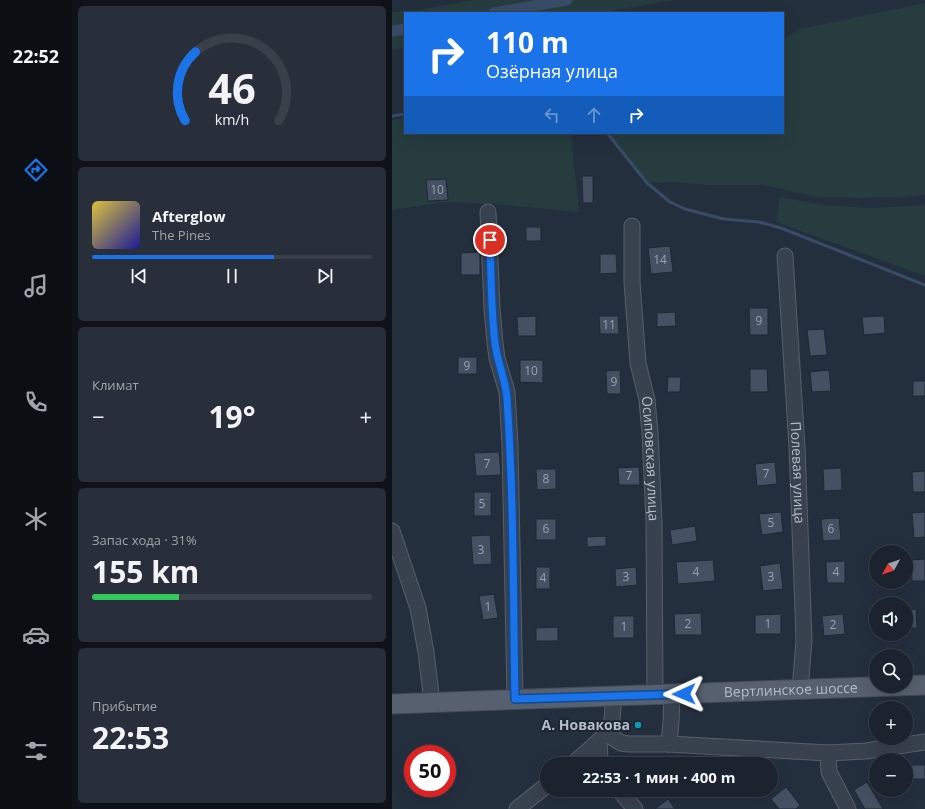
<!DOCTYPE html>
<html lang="ru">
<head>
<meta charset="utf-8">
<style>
	:root { --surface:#1b232e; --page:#282f3a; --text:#f1f3f6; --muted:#a0a4aa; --line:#39404a; --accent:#1a73e8 }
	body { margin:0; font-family:"Open Sans",sans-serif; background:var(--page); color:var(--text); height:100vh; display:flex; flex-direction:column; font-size:15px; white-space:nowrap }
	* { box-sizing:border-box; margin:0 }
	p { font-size:13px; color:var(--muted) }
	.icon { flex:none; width:22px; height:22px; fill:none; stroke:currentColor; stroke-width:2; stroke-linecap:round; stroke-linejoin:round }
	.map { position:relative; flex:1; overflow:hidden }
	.sheet { display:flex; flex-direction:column; gap:6px; padding:6px; background:#0f1319; width:320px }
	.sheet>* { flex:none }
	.hud { position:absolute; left:12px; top:12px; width:380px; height:122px; border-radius:0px; box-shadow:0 4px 16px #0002,0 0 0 1px var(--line); background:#1a73e8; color:#fff; overflow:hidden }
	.needle { width:26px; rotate:230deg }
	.fabs { position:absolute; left:477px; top:545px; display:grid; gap:8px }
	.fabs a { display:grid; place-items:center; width:44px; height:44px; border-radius:50%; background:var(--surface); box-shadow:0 4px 16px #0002,0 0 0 1px var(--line); font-size:20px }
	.speed { position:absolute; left:12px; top:745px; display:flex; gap:8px; font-size:20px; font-weight:700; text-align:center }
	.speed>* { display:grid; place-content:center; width:52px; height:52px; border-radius:50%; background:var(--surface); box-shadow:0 4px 16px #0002,0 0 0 1px var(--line); line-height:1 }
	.speed .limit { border:6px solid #d22; background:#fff; color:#111 }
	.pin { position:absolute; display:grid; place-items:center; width:34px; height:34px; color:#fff; margin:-17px; border:2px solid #fff; border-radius:50%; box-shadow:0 1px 4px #0007 }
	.me { position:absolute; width:44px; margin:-22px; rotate:269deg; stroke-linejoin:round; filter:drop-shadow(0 0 3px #0008) }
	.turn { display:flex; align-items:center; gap:14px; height:84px; padding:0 16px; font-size:18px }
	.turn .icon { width:52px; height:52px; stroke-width:2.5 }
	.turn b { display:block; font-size:28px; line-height:34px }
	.lanes { display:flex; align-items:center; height:38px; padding:0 16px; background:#0003; justify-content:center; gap:20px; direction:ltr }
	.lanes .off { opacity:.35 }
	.big { font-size:30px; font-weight:700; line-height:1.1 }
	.sheet .tile { flex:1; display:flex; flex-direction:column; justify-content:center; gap:6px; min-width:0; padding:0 14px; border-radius:6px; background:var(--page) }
	.sheet .dial { align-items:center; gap:0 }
	.dial svg { height:104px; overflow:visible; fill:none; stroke:var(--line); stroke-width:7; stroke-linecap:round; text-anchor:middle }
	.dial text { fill:var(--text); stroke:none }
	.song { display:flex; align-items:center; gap:12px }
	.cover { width:48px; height:48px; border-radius:6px; background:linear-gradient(135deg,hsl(50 70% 55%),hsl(240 70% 35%)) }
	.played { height:4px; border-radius:2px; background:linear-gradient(90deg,var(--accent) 65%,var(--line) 65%) }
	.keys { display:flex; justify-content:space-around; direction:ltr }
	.heat { display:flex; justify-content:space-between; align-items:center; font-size:22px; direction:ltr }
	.charge { height:6px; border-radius:3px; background:linear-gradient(90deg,#34c759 31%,var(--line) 0) }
	.trip { position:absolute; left:148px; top:757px; width:238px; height:40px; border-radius:20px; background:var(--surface); box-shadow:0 4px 16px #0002,0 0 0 1px var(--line); font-weight:700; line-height:40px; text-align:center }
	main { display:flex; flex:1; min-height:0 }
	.menu { display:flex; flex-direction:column; width:72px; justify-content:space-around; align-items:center; background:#0b0e12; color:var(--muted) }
	.menu .icon { width:28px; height:28px }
	.menu .current { color:var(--accent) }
	.menu b { font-size:18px; color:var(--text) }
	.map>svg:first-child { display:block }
	.green { fill:#263c3f }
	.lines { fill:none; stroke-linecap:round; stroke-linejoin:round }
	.stream { stroke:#394c67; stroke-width:3 }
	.canal { stroke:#394c67; stroke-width:11 }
	.building { fill:#455162; stroke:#1f2835 }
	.minor-casing { stroke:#565f6c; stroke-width:17 }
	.major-casing { stroke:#414a57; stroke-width:21 }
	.minor { stroke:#38414e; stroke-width:15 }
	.major { stroke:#56606e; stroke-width:19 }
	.route-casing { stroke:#114b97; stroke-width:10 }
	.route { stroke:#1a73e8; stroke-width:7 }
	.culture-dot { fill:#0f9aa8; stroke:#1d2633; stroke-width:1.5 }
	.labels { text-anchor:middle; stroke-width:4; stroke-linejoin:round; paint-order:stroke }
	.number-label { font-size:12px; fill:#98a1af }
	.street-label { font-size:14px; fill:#b4bcc9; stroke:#1d2633 }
	.poi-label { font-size:14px; font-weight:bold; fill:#b4bcc9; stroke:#1d2633; text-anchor:end }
</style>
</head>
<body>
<main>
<nav class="menu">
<b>22:52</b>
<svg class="icon current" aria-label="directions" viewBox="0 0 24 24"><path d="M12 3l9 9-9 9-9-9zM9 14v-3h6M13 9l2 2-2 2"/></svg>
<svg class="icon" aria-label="music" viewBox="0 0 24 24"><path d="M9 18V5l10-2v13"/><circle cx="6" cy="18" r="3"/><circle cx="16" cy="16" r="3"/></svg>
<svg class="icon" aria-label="phone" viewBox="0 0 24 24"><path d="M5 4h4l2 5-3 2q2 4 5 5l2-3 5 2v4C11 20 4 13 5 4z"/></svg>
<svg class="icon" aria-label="climate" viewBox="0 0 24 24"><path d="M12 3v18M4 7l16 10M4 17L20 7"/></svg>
<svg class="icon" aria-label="car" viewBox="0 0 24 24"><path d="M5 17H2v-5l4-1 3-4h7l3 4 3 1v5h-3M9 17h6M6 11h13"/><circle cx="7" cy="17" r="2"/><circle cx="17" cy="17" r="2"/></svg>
<svg class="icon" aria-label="filters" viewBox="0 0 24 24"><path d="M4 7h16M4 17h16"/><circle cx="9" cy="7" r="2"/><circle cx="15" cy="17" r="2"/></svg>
</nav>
<section class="sheet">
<div class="tile dial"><svg viewBox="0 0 100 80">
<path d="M14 69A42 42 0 1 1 86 69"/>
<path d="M14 69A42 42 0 0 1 22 16" stroke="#1a73e8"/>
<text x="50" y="56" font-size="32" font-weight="700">46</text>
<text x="50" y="72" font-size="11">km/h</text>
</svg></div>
<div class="tile">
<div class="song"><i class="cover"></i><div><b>Afterglow</b><p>The Pines</p></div></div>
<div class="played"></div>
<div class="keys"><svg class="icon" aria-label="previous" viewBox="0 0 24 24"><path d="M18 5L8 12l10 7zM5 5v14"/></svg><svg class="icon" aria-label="pause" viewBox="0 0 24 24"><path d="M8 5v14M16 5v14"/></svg><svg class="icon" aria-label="next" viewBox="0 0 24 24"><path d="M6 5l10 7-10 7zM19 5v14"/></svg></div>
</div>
<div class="tile"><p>Климат</p>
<div class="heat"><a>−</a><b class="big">19°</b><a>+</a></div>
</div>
<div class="tile"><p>Запас хода · 31%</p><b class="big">155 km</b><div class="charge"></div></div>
<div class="tile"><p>Прибытие</p><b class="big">22:53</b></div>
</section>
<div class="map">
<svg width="533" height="809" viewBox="0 0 533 809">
	<rect width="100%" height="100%" fill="#242f3e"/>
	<path class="green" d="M83,0H281L208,13H13V47L0,50V12L25,10Z
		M533,3V195L514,197L467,198L424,197L372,185H316L281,182L255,183L215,133H391V39L408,29Z
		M13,117V133H179L187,212L103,204L53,202L0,210V120Z
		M388,197L431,205L478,208L533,205V276L384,222Z"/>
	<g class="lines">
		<path class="stream" d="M0,116L13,114
			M215,133L255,183L278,202L293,209L332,219L367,222L389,228L533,285"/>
		<path class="canal" d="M102,13L175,0
			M0,31L13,29"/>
	</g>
	<path class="building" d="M190,176H201V203H191Z
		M54,179L56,200L36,201L34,180Z
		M134,227H149V241H134Z
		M278,246L281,272L259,274L256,248Z
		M88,252V275H69V253Z
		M208,254H224L225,273L208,274Z
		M357,308H376V335H358Z
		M283,312L284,326L265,327V313Z
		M144,316V336H126L125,317Z
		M207,316H226L227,334H208Z
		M492,316L493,333L472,335L470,317Z
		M432,329L435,355L418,356L415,330Z
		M66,357H85V374H66Z
		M128,360H151V383L128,382Z
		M358,369H375L376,392H358Z
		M228,370L229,394H215L214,371Z
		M437,370L439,391L420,392L418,372Z
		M276,377H289L288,392H275Z
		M521,381H533V396H521Z
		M107,452L109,475L84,476L82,453Z
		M383,462L385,484L365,486L363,464Z
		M247,467L248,485H227L226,468Z
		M449,468L450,490L432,491L431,469Z
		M144,469H164V489L145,490Z
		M533,471V492H521L520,472Z
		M82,492H99V516H82Z
		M389,512L391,532L370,535L367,514Z
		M533,512V537L522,538L520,513Z
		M447,518L449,540L431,541L429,519Z
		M144,519H164V540H144Z
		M303,526L305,541L280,545L278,530Z
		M98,535L100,564L81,565L79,536Z
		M214,536V546L195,547V537Z
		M533,559V581H520L519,560Z
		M321,560L323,581L286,584L284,562Z
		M453,561V583H435L434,562Z
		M388,563L391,589L371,591L368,566Z
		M144,567H158V589H144Z
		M244,567L245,585L224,587L223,569Z
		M102,594L106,618L91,620L87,596Z
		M524,609L525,628H514V610Z
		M309,613L310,635H283L282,614Z
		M389,614V634H363V615Z
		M451,614L453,634L432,636L430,616Z
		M221,616H242V638H221Z
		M166,627V641H144V628Z
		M514,765H533V779H514Z
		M475,782L491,809H473L462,790Z
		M394,787L408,805L404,809H387L379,799Z
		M276,799L283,809H263Z"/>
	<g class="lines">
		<g class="minor-casing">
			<g id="minor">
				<path d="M96,212L100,309L103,343L105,358L115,392L118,445L123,699"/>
				<path id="s1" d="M240,226V282L246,363L255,400L258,433L262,522L263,694"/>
				<path id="s2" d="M393,256L405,447L412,640L408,690"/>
				<path d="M0,531L26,608L34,652L40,702"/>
				<path d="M222,696L219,730L221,738L229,743L237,744H277L436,753L474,751L533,742"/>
				<path d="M207,741L208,760L210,764"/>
				<path d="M277,744L279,722L280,694"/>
				<path d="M436,753L437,772L456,809"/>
				<path d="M181,764L219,730"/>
				<path d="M227,790L243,809"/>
				<path d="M125,809L155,785"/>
			</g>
		</g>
		<g class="major-casing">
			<g id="major">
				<path id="s3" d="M0,704L533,685"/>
			</g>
		</g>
		<use href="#minor" class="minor"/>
		<use href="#major" class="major"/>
	</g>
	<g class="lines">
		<g class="route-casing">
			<path id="route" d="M98,240C99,275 99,309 103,343C105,362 114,380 115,399C122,499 121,599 123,699L292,694"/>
		</g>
		<use href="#route" class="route"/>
	</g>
	<circle class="culture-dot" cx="246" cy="725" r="4"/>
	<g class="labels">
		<g class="number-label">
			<text x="45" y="194">10</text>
			<text x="268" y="264">14</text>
			<text x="367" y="325">9</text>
			<text x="217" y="329">11</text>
			<text x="75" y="370">9</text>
			<text x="139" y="375">10</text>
			<text x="222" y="386">9</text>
			<text x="95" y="468">7</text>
			<text x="374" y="478">7</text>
			<text x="237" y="480">7</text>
			<text x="154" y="483">8</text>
			<text x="90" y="508">5</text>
			<text x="379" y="527">5</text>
			<text x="154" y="533">6</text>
			<text x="439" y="533">6</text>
			<text x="89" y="554">3</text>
			<text x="304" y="576">4</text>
			<text x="444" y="576">4</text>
			<text x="234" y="581">3</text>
			<text x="379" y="581">3</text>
			<text x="151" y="582">4</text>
			<text x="96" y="611">1</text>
			<text x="296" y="628">2</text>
			<text x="376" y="628">1</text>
			<text x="441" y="629">2</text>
			<text x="232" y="631">1</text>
		</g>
		<g class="street-label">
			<text dy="5" stroke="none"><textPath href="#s1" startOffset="234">Осиповская улица</textPath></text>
			<text dy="5" stroke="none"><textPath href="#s2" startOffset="217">Полевая улица</textPath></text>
			<text dy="5" stroke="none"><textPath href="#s3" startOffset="399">Вертлинское шоссе</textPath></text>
		</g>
		<g class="poi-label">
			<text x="238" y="730">А. Новакова</text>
		</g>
	</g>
</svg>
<div class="fabs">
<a><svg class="needle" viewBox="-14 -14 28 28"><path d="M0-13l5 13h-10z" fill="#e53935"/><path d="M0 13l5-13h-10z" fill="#a0a4aa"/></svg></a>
<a><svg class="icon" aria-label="sound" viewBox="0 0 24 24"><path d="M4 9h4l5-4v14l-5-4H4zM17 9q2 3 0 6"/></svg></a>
<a><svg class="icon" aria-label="search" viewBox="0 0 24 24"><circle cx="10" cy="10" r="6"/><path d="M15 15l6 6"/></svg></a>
<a>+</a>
<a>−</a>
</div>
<div class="speed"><div class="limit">50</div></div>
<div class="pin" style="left:98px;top:240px;background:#d93025"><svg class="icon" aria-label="arrive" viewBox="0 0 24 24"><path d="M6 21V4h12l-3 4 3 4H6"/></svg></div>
<svg class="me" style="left:292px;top:694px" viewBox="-20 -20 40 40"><path d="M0-17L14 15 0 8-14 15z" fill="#1a73e8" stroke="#fff" stroke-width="4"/></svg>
<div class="trip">22:53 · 1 мин · 400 m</div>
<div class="hud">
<div class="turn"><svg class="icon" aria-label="right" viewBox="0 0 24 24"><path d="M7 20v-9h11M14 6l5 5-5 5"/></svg><div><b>110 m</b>Озёрная улица</div></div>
<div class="lanes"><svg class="icon off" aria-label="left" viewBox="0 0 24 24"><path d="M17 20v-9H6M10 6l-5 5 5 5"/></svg><svg class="icon off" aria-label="ahead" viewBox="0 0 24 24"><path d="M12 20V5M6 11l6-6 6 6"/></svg><svg class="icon" aria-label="right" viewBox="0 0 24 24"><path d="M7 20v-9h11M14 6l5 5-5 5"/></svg></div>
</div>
</div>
</main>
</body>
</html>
